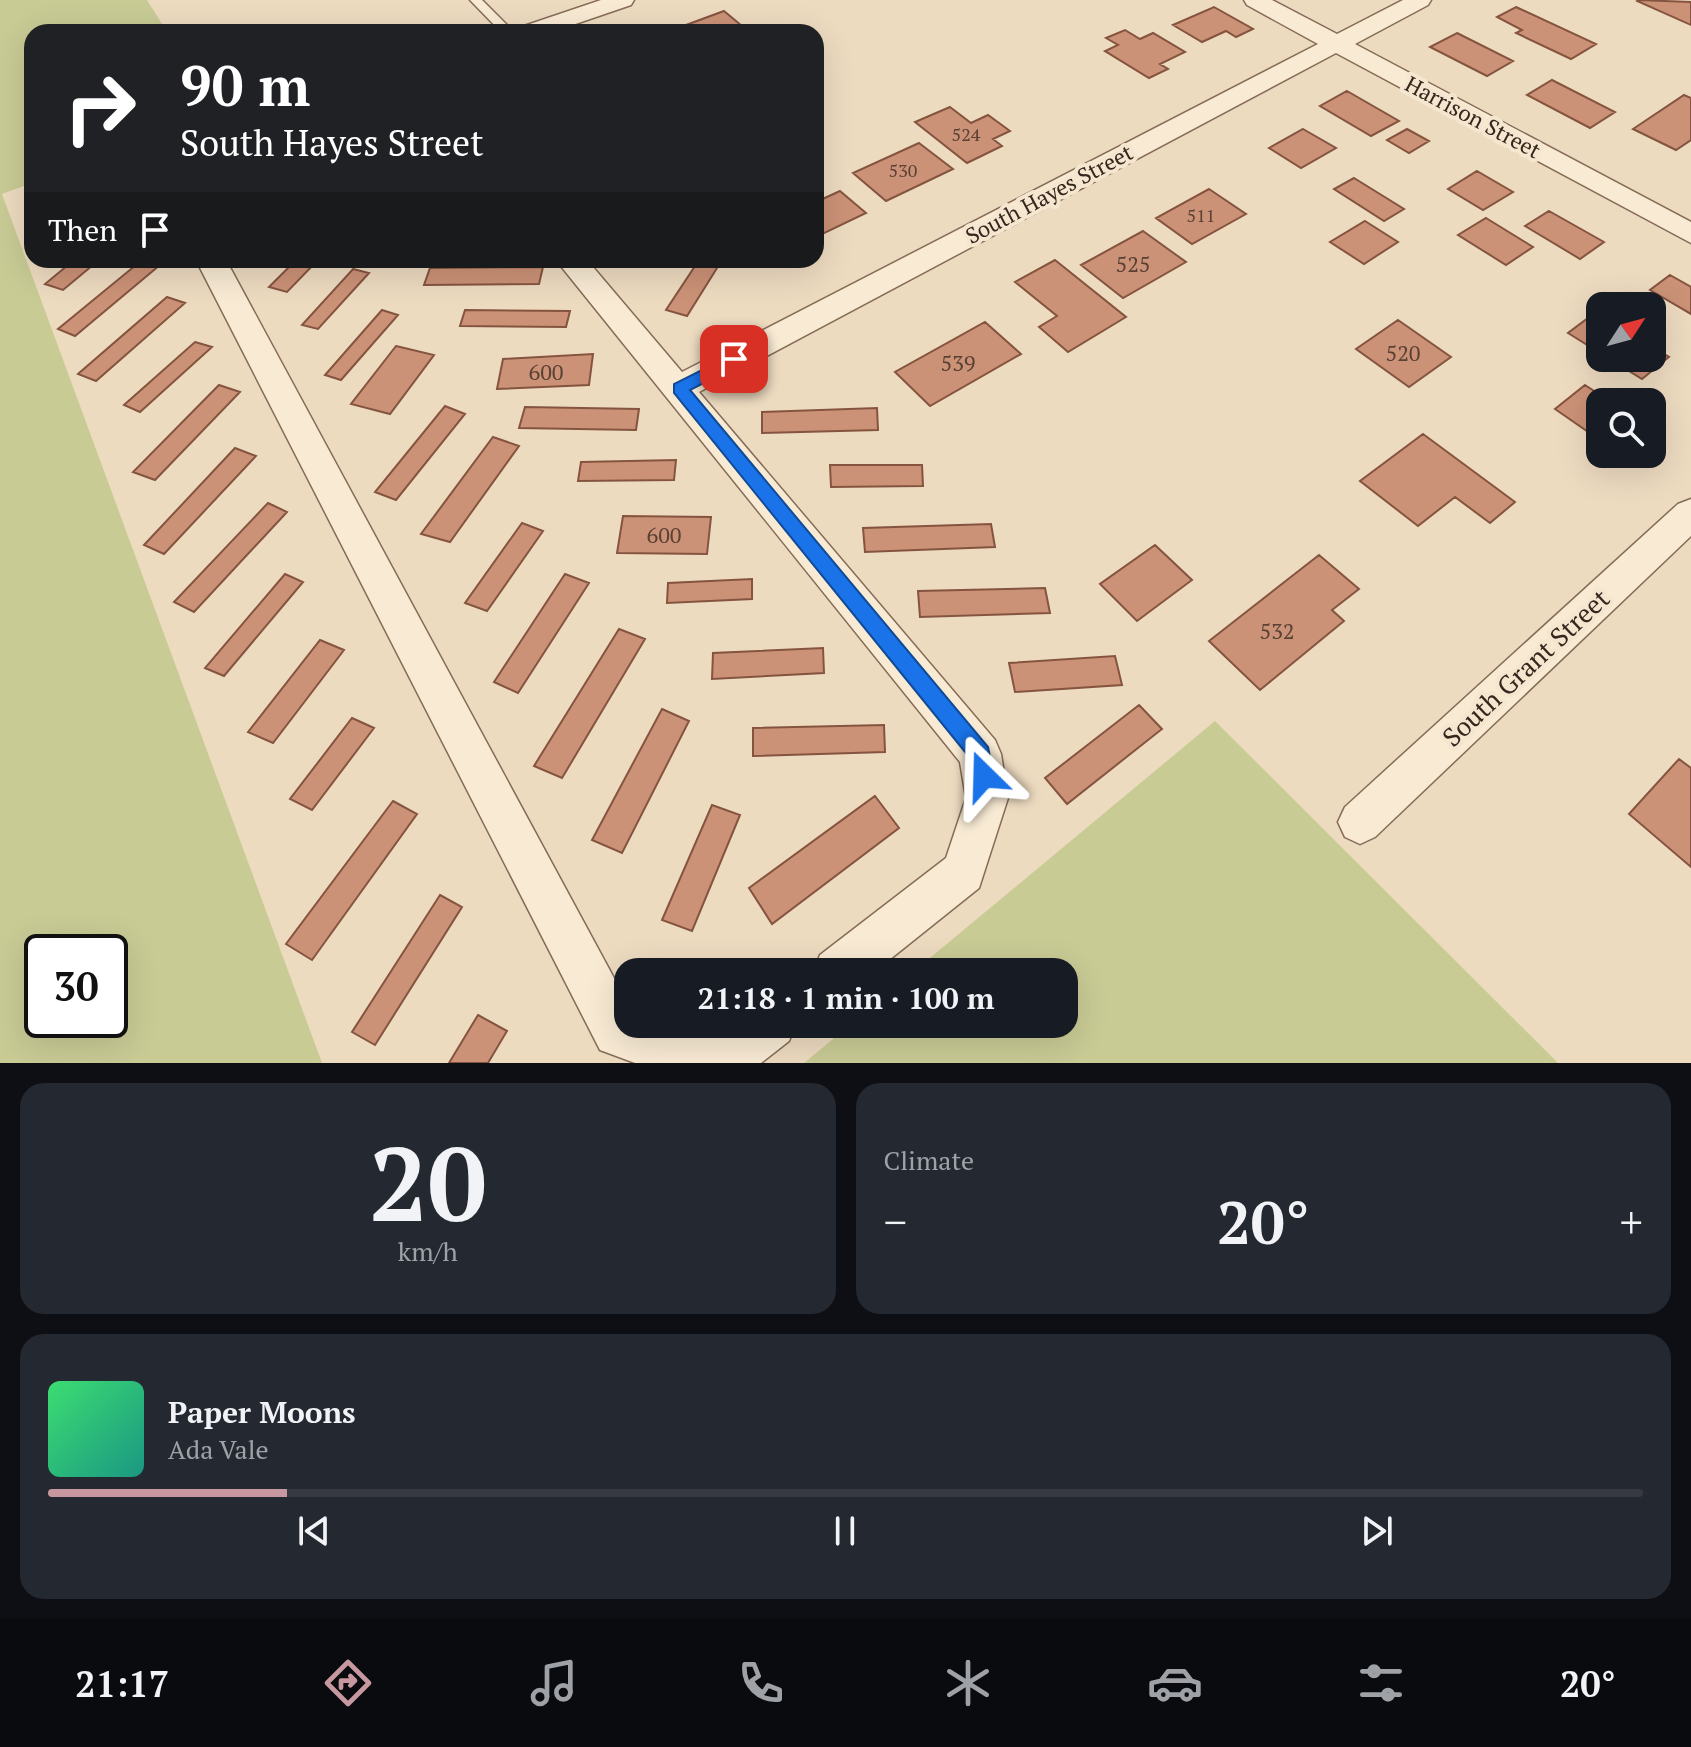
<!DOCTYPE html>
<html lang="en">
<head>
<meta charset="utf-8">
<style>
	:root { --surface:#171b24; --page:#242831; --text:#f1f3f6; --muted:#9ea1a6; --line:#363941; --accent:#c7989f }
	body { margin:0; font-family:"PT Serif",serif; background:var(--page); color:var(--text); height:100vh; display:flex; flex-direction:column; font-size:30px; white-space:nowrap }
	* { box-sizing:border-box; margin:0 }
	p { font-size:26px; color:var(--muted) }
	.icon { flex:none; width:44px; height:44px; fill:none; stroke:currentColor; stroke-width:2; stroke-linecap:round; stroke-linejoin:round }
	.map { position:relative; height:1063px; overflow:hidden }
	.sheet { display:flex; flex-direction:column; gap:20px; padding:20px; background:#0d0f14; flex:1 }
	.sheet>* { flex:none }
	.banner { position:absolute; left:24px; top:24px; width:800px; height:244px; border-radius:24px; box-shadow:0 8px 32px #0002; background:#202124; color:#fff; overflow:hidden }
	.needle { width:52px; rotate:54deg }
	.fabs { position:absolute; left:1586px; top:292px; display:grid; gap:16px }
	.fabs a { display:grid; place-items:center; width:80px; height:80px; border-radius:16px; background:var(--surface); box-shadow:0 8px 32px #0002; font-size:40px }
	.speed { position:absolute; left:24px; top:934px; display:flex; gap:16px; font-size:40px; font-weight:700; text-align:center }
	.speed>* { display:grid; place-content:center; width:104px; height:104px; border-radius:50%; background:var(--surface); box-shadow:0 8px 32px #0002; line-height:1 }
	.speed .limit { border:4px solid #111; border-radius:12px; background:#fff; color:#111 }
	.pin { position:absolute; display:grid; place-items:center; width:68px; height:68px; color:#fff; margin:-34px; border-radius:16px; box-shadow:0 4px 12px #0006 }
	.me { position:absolute; width:88px; margin:-44px; rotate:338deg; stroke-linejoin:round; filter:drop-shadow(0 0 6px #0008) }
	.turn { display:flex; align-items:center; gap:28px; height:168px; padding:0 24px; font-size:36px }
	.turn .icon { width:104px; height:104px; stroke-width:2.5 }
	.turn b { display:block; font-size:56px; line-height:68px }
	.then { display:flex; align-items:center; height:76px; padding:0 24px; background:#0003; gap:16px; font-size:30px }
	.big { font-size:60px; font-weight:800; line-height:1.1 }
	.sheet .card { flex:1; display:flex; flex-direction:column; justify-content:center; gap:12px; min-width:0; padding:0 28px; border-radius:24px; background:var(--page) }
	.sheet .dial { align-items:center; gap:0 }
	.dial b { font-size:104px; line-height:1 }
	.song { display:flex; align-items:center; gap:24px }
	.cover { width:96px; height:96px; border-radius:12px; background:linear-gradient(135deg,hsl(140 70% 55%),hsl(170 70% 35%)) }
	.played { height:8px; border-radius:4px; background:linear-gradient(90deg,var(--accent) 15%,var(--line) 15%) }
	.keys { display:flex; justify-content:space-around; direction:ltr }
	.heat { display:flex; justify-content:space-between; align-items:center; font-size:44px; direction:ltr }
	.sheet .tiles { flex:1; display:grid; gap:20px; grid-template-columns:1fr 1fr }
	.card:last-child { grid-column:span 2 }
	.trip { position:absolute; left:614px; top:958px; width:464px; height:80px; border-radius:24px; background:var(--surface); box-shadow:0 8px 32px #0002; font-weight:800; line-height:80px; text-align:center }
	.dock { display:flex; height:128px; justify-content:space-around; align-items:center; background:#090b0e; color:var(--muted) }
	.dock .icon { width:56px; height:56px }
	.dock .selected { color:var(--accent) }
	.dock b { font-size:36px; color:var(--text) }
	.map>svg:first-child { display:block }
	.green { fill:#c9cb95; fill-rule:evenodd }
	.building { fill:#cb9277; stroke:#85543f; stroke-width:2 }
	.lines { fill:none; stroke-linecap:round; stroke-linejoin:round }
	.lane-casing { stroke:#866c58; stroke-width:3 }
	.street-casing { stroke:#866c58; stroke-width:3 }
	.lane { fill:#f8ead3; fill-rule:evenodd }
	.street { fill:#f8ead3; fill-rule:evenodd }
	.route { fill:#1a73e8; stroke:#114b97; stroke-width:2 }
	.labels { text-anchor:middle; stroke-width:8; stroke-linejoin:round; paint-order:stroke }
	.far-number-label { font-size:18px; fill:#5b4134 }
	.far-street-label { font-size:22px; fill:#36261d; stroke:#f5e6d0 }
	.number-label { font-size:22px; fill:#5b4134 }
	.street-label { font-size:26px; fill:#36261d; stroke:#f5e6d0 }
</style>
</head>
<body>
<div class="map">
<svg width="1691" height="1063" viewBox="0 0 1691 1063">
	<rect width="100%" height="100%" fill="#eddbc0"/>
	<path class="green" d="M0,0H147L167,32H32V183L2,194L322,1063H0ZM42,952H110V1020H42Z
		M1215,721L1558,1063H804L851,1024H1064V972H913Z"/>
	<path class="building" d="M1638,0L1691,2V25L1637,1Z
		M1214,7L1253,29L1236,37L1226,31L1202,42L1173,25Z
		M1516,7L1596,44L1571,59L1516,33L1522,30L1497,17Z
		M724,11L748,31L667,32Z
		M1125,30L1140,39L1153,33L1185,52L1160,64L1168,69L1149,78L1105,51L1118,45L1106,38Z
		M1457,33L1513,61L1487,76L1430,47Z
		M1552,80L1615,112L1590,128L1527,95Z
		M1347,91L1399,121L1371,136L1320,106Z
		M1684,95L1691,98V140L1676,150L1633,129Z
		M950,107L971,123L988,115L1010,131L993,139L1002,146L967,163L915,122Z
		M1303,129L1336,148L1301,168L1269,148Z
		M1407,129L1429,141L1409,153L1387,140Z
		M919,143L953,169L886,201L853,173Z
		M1477,171L1513,192L1483,210L1448,189Z
		M1354,178L1404,209L1384,221L1334,189Z
		M1209,189L1246,214L1192,244L1156,218Z
		M840,191L866,213L816,237V202Z
		M1549,211L1604,242L1580,259L1525,226Z
		M1486,218L1533,247L1506,265L1458,235Z
		M1365,221L1398,242L1364,264L1330,242Z
		M1143,231L1186,262L1123,298L1081,265Z
		M74,260H99L63,290L45,284Z
		M142,260L160,265L75,336L58,329Z
		M296,260H318L287,292L269,287Z
		M699,260H722L687,316L666,310Z
		M1055,260L1126,317L1068,352L1039,327L1057,316L1015,282Z
		M543,267L539,284L424,285L430,268Z
		M353,269L369,273L318,329L302,325Z
		M1670,275L1691,287V314L1650,290Z
		M167,297L185,303L96,381L78,374Z
		M382,310L398,315L341,380L325,375Z
		M465,310L570,311L566,327L460,326Z
		M1596,312L1600,315V353L1568,333Z
		M1398,320L1451,357L1409,387L1356,349Z
		M985,322L1021,354L930,406L895,372Z
		M195,342L212,347L140,412L124,405Z
		M396,346L434,355L390,414L351,404Z
		M1652,347L1669,357L1642,379L1608,358H1652Z
		M593,354L589,385L497,389L503,359Z
		M219,385L240,392L155,480L133,472Z
		M1585,385L1611,402H1600V431L1594,436L1555,409Z
		M445,406L465,414L396,500L375,492Z
		M525,407L639,409L636,430L519,428Z
		M877,408L878,430L762,433V412Z
		M1423,434L1515,502L1490,523L1455,497L1418,526L1360,481Z
		M493,437L519,446L450,542L421,534Z
		M235,448L256,456L164,554L144,545Z
		M676,460L674,480L578,481L581,462Z
		M830,465H922L923,486L831,487Z
		M268,503L287,512L194,612L174,602Z
		M623,516L711,517L707,554L617,553Z
		M522,523L543,531L487,611L465,603Z
		M991,524L995,547L865,552L863,528Z
		M1155,545L1192,580L1137,621L1100,584Z
		M1319,555L1359,589L1332,610L1344,621L1260,690L1209,641Z
		M285,574L303,582L224,676L205,668Z
		M565,574L589,583L518,693L494,682Z
		M752,579V599L667,603L668,583Z
		M1045,588L1050,613L920,617L918,591Z
		M619,629L645,639L562,778L534,766Z
		M320,640L344,650L273,743L248,732Z
		M823,648L824,673L712,679L713,653Z
		M1115,656L1122,685L1015,692L1009,663Z
		M1139,705L1162,729L1067,804L1045,778Z
		M662,709L689,721L622,853L592,840Z
		M352,718L374,728L312,810L290,799Z
		M884,725L885,752L753,756V728Z
		M1679,759L1691,768V867L1629,814Z
		M875,796L899,828L772,924L749,888Z
		M393,801L417,814L312,960L286,944Z
		M712,805L740,815L692,931L662,920Z
		M440,895L462,907L375,1045L352,1032Z
		M478,1015L507,1031L488,1063H449Z"/>
	<g class="lines">
		<g class="lane-casing">
			<path id="lane" d="M470,0H482L514,32H501Z"/>
		</g>
		<g class="street-casing">
			<path id="street" d="M601,0H634L631,5L552,32H517L521,27Z
				M1244,0H1272L1337,34L1403,0H1431L1428,5L1355,44L1691,222V243L1336,53L699,392L995,740L1001,754L1008,798L979,888L874,972H813L820,955L946,858L966,798L960,762L556,260H587L682,372L1318,44L1247,5Z
				M196,260H226L628,1004V1024H668L679,1027L796,1024L789,1041L761,1063H635L600,1050Z
				M1691,499V536L1375,837L1360,844L1345,837L1338,822L1345,807L1678,504Z"/>
		</g>
		<use href="#lane" class="lane"/>
		<use href="#street" class="street"/>
	</g>
	<path class="route" d="M734,354L742,359L740,364L690,390L988,747L994,776L991,784L984,787L976,784L970,758L674,393V384Z"/>
	<g class="labels">
		<g class="far-number-label">
			<text x="966" y="141">524</text>
			<text x="903" y="177">530</text>
			<text x="1201" y="222">511</text>
		</g>
		<g class="far-street-label">
			<text transform="translate(1473 117) rotate(28)" y="8">Harrison Street</text>
			<text transform="translate(1049 194) rotate(-28)" y="8">South Hayes Street</text>
		</g>
		<g class="number-label">
			<text x="1133" y="272">525</text>
			<text x="1403" y="361">520</text>
			<text x="958" y="371">539</text>
			<text x="546" y="380">600</text>
			<text x="664" y="543">600</text>
			<text x="1277" y="639">532</text>
		</g>
		<g class="street-label">
			<text transform="translate(1526 668) rotate(-43)" y="9">South Grant Street</text>
		</g>
	</g>
</svg>
<div class="fabs">
<a><svg class="needle" viewBox="-14 -14 28 28"><path d="M0-13l5 13h-10z" fill="#e53935"/><path d="M0 13l5-13h-10z" fill="#9ea1a6"/></svg></a>
<a><svg class="icon" aria-label="search" viewBox="0 0 24 24"><circle cx="10" cy="10" r="6"/><path d="M15 15l6 6"/></svg></a>
</div>
<div class="speed"><div class="limit">30</div></div>
<div class="pin" style="left:734px;top:359px;background:#d93025"><svg class="icon" aria-label="arrive" viewBox="0 0 24 24"><path d="M6 21V4h12l-3 4 3 4H6"/></svg></div>
<svg class="me" style="left:984px;top:776px" viewBox="-20 -20 40 40"><path d="M0-17L14 15 0 8-14 15z" fill="#1a73e8" stroke="#fff" stroke-width="4"/></svg>
<div class="trip">21:18 · 1 min · 100 m</div>
<div class="banner">
<div class="turn"><svg class="icon" aria-label="right" viewBox="0 0 24 24"><path d="M7 20v-9h11M14 6l5 5-5 5"/></svg><div><b>90 m</b>South Hayes Street</div></div>
<div class="then">Then<svg class="icon" aria-label="arrive" viewBox="0 0 24 24"><path d="M6 21V4h12l-3 4 3 4H6"/></svg></div>
</div>
</div>
<section class="sheet">
<div class="tiles">
<div class="card dial"><b>20</b><p>km/h</p></div>
<div class="card"><p>Climate</p>
<div class="heat"><a>−</a><b class="big">20°</b><a>+</a></div>
</div>
<div class="card">
<div class="song"><i class="cover"></i><div><b>Paper Moons</b><p>Ada Vale</p></div></div>
<div class="played"></div>
<div class="keys"><svg class="icon" aria-label="previous" viewBox="0 0 24 24"><path d="M18 5L8 12l10 7zM5 5v14"/></svg><svg class="icon" aria-label="pause" viewBox="0 0 24 24"><path d="M8 5v14M16 5v14"/></svg><svg class="icon" aria-label="next" viewBox="0 0 24 24"><path d="M6 5l10 7-10 7zM19 5v14"/></svg></div>
</div>
</div>
</section>
<nav class="dock">
<b>21:17</b>
<svg class="icon selected" aria-label="directions" viewBox="0 0 24 24"><path d="M12 3l9 9-9 9-9-9zM9 14v-3h6M13 9l2 2-2 2"/></svg>
<svg class="icon" aria-label="music" viewBox="0 0 24 24"><path d="M9 18V5l10-2v13"/><circle cx="6" cy="18" r="3"/><circle cx="16" cy="16" r="3"/></svg>
<svg class="icon" aria-label="phone" viewBox="0 0 24 24"><path d="M5 4h4l2 5-3 2q2 4 5 5l2-3 5 2v4C11 20 4 13 5 4z"/></svg>
<svg class="icon" aria-label="climate" viewBox="0 0 24 24"><path d="M12 3v18M4 7l16 10M4 17L20 7"/></svg>
<svg class="icon" aria-label="car" viewBox="0 0 24 24"><path d="M5 17H2v-5l4-1 3-4h7l3 4 3 1v5h-3M9 17h6M6 11h13"/><circle cx="7" cy="17" r="2"/><circle cx="17" cy="17" r="2"/></svg>
<svg class="icon" aria-label="filters" viewBox="0 0 24 24"><path d="M4 7h16M4 17h16"/><circle cx="9" cy="7" r="2"/><circle cx="15" cy="17" r="2"/></svg>
<b>20°</b>
</nav>
</body>
</html>
